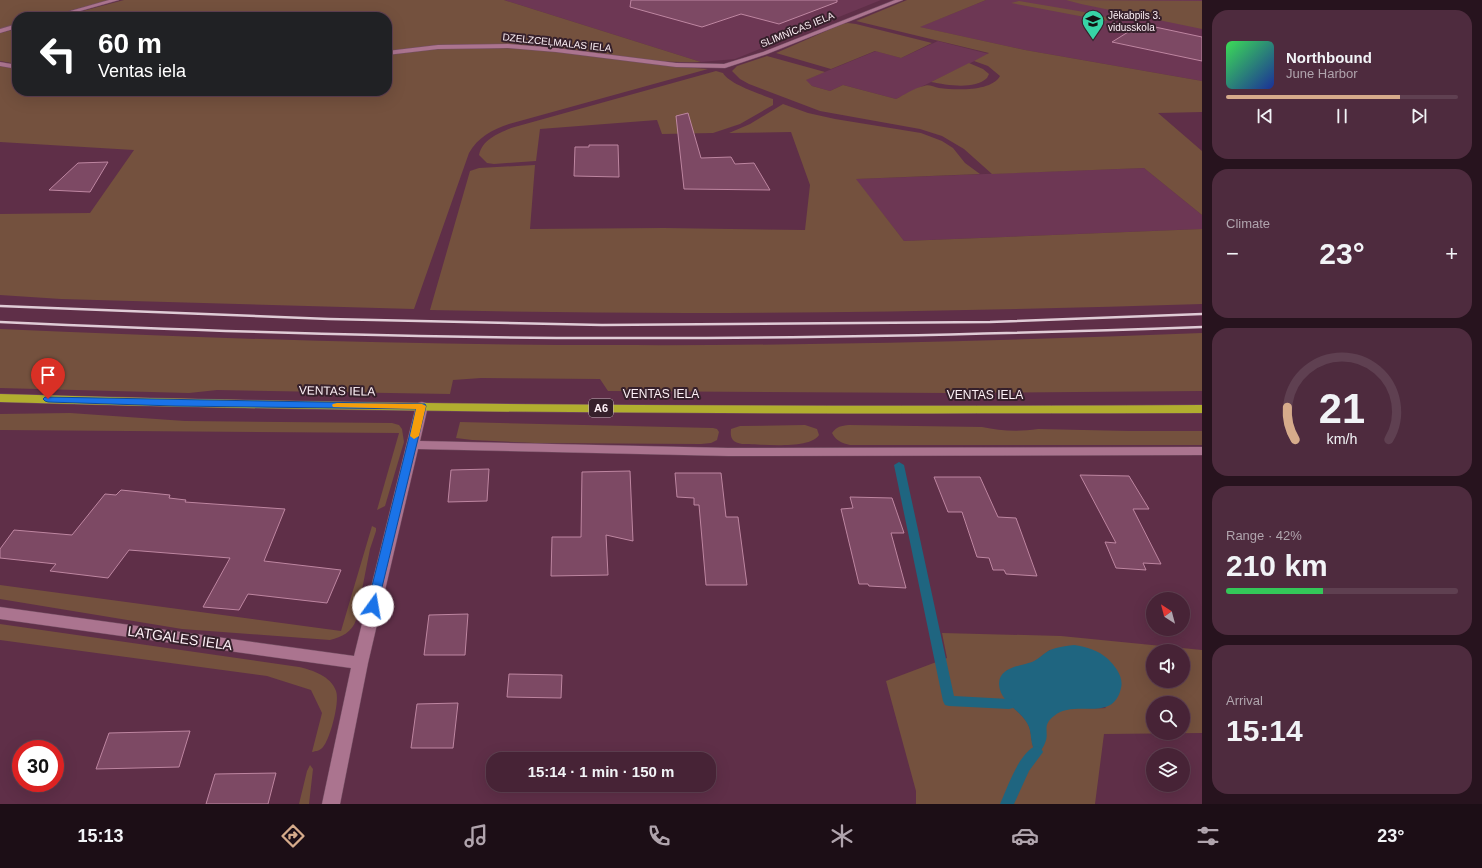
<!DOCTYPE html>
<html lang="en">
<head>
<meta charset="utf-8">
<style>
	:root { --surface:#472336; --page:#4e2b3e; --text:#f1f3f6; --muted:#b0a4ad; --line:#5f4051; --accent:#d6ab8b }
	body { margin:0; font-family:Helvetica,sans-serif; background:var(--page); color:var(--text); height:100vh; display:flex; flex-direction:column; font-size:15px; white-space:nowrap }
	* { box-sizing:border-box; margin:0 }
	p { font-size:13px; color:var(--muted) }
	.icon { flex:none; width:22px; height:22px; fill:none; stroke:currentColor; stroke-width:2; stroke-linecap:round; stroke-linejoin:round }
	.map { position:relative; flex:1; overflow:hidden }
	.details { display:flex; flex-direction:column; gap:10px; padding:10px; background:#27131e; width:280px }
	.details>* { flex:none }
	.top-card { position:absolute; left:12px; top:12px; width:380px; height:84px; border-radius:16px; box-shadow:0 4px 16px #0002,0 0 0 1px var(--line); background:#202124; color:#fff; overflow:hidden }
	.needle { width:26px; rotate:324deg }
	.tools { position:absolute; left:1146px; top:592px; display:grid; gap:8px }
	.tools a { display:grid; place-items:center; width:44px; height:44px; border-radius:50%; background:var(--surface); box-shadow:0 4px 16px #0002,0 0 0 1px var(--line); font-size:20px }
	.speed { position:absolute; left:12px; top:740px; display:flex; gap:8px; font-size:20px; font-weight:700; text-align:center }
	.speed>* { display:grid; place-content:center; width:52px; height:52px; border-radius:50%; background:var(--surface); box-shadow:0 4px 16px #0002,0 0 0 1px var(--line); line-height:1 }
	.speed .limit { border:6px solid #d22; background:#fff; color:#111 }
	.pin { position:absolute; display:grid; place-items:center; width:34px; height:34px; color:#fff; margin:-41px -17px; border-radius:50% 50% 50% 0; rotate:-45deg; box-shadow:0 0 4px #0007 }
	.pin .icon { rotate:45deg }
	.me { position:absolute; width:44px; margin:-22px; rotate:13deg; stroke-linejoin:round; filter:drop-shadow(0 0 3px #0008) }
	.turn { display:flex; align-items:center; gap:14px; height:84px; padding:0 20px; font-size:18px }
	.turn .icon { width:52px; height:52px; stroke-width:2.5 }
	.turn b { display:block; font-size:28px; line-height:34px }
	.big { font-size:30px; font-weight:800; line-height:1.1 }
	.details .tile { flex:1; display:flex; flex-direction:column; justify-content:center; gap:6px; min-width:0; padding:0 14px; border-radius:16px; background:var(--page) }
	.details .dial { align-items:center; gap:0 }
	.dial svg { height:104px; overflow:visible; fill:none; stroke:var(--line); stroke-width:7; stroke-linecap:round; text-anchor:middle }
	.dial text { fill:var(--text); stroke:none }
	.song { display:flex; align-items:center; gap:12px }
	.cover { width:48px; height:48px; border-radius:6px; background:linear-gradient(135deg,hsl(130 70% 55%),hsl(230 70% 35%)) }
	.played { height:4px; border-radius:2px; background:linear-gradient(90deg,var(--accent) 75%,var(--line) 75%) }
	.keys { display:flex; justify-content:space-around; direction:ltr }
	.heat { display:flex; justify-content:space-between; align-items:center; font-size:22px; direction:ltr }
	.charge { height:6px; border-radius:3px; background:linear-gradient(90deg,#34c759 42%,var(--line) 0) }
	.trip { position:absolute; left:486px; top:752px; width:230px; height:40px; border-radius:16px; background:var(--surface); box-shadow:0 4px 16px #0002,0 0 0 1px var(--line); font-weight:800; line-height:40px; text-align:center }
	.tabs { display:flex; height:64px; justify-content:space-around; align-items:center; background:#1c0e16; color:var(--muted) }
	.tabs .icon { width:28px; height:28px }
	.tabs .selected { color:var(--accent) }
	.tabs b { font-size:18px; color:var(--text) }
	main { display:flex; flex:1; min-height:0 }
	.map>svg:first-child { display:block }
	.built { fill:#6d3754 }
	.green { fill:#74513e; fill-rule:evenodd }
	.water { fill:#1f6580 }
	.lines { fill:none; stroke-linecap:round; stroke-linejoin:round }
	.stream { fill:#1f6580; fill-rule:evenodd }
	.building { fill:#7d4964; stroke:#be86a1 }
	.minor-casing { stroke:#734e62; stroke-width:1 }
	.highway-casing { stroke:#734e62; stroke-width:1 }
	.minor { fill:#ab748f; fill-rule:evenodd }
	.highway { fill:#b1ae2f; fill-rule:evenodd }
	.rail { stroke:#e0ccd6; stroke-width:2.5 }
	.route { fill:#1a73e8; stroke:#114b97 }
	.slow { fill:#f59e0b }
	.labels { text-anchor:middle; stroke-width:4; stroke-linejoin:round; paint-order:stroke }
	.far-poi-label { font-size:10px; fill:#fdf0f6; stroke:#36202b; text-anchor:start }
	.far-street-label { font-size:10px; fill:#fdf0f6; stroke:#36202b }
	.shield { fill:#36202b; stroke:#c1b2b9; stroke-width:1 }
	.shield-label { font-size:11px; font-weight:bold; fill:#fdf0f6 }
	.street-label { font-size:12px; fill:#fdf0f6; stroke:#36202b }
	.near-street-label { font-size:14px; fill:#fdf0f6; stroke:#36202b }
</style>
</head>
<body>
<main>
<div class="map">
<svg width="1202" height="804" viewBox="0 0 1202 804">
	<rect width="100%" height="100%" fill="#5f2f48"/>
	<path class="built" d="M504,0H881L735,59L701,62Z
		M986,0H1202V81L1025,50L919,27Z
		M938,41L989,54L896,99L843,85L830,91L812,86L805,80L876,51L901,58Z
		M1144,168L1202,215V229L904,241L855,179Z"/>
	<path class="green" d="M0,0H110L46,17H17V25L0,29Z
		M124,0H504L701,62C650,64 601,52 550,47C492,42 445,43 387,51V17H60Z
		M907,0H986L920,27L1025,50L1202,81V112L1158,113L1202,151V215L1144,168L992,174L964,149L942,136L920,129L820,111L749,84L740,79L732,71L737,66L767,56L825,72L806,80L812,86L830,91L843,85L896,99C904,95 914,88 924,86C928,84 934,87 939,88C955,90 991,92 1000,76L988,66L974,61L989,53L856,21Z
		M1066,0L1202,1V29L1081,4Z
		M1019,1L1102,15L1108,19L1106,21L1011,3Z
		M848,23L856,24L932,43L901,58L875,51L831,69L776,53L842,24Z
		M17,29V64L0,61V33Z
		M494,46L551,51L669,66L708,69L509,124C492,130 478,137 469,153L414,309L61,299L0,295V214L90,213L134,150L0,142V66L17,69V91H387V55L432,49Z
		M969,63L983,69L989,74L987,78C974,90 947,85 931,82Z
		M716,71L723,73C729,84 760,94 773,99V105L740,124L713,133L662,134L657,120L540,129L536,161L494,164L487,163L479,155C482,140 497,134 511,128Z
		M783,104L808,113L835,119L921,133L942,141L953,148L965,163L980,174L856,179L904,241L1202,229V304C945,312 687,316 430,310L470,171L479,168L535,165L530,229L664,228L805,230L810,185L791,132L729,133L750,124Z
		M0,329C203,338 407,345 610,345C807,346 1005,341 1202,333V391L950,393L608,391L600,379L481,378L453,380L450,394L217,390L189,393L0,388Z
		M70,413L185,421L392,423L399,425L402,429L404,442L385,506L377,510L399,433L0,430V414Z
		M460,422L713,428L717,429L719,432L717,440L711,443L701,444L535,443L472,440L456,438Z
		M805,425L817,429L819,435C810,450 759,444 742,444C732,442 730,438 731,429L740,426Z
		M849,425L982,427C1000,431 1019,432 1038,429L1129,431H1202V445H850C842,443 836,441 832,433C837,426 841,426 849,425Z
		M372,526L376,528V531L370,549L356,620C352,632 342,637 330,640L182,629L0,599V585L341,631Z
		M0,624L299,667C312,670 331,676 336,691C340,702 330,739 323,747C320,751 316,751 312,752L322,713L311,690L267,676L0,640Z
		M942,633L1061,636L1202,650V733L1104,734L1095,804H916V791L886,681L947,658ZM1050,650L1106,708C1088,710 1055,701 1046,725C1042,736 1049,737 1040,751L1036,752C1030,744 1033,734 1028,724C1023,715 1013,708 1006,700V671L1034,662ZM1153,651H1183V681H1153ZM1153,703H1183V733H1153Z
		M310,765L313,769L309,804H299L307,771Z"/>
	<path class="water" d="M1074,645C1087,647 1098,650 1108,659C1115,666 1124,677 1121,688C1113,724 1075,698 1054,716C1041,726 1050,732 1045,743C1044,746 1042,749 1040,751L1036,752C1029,744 1033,732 1027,723C1019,709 1000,702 999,684C999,667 1021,666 1032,662C1039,659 1044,653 1050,650C1058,647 1066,646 1074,645Z"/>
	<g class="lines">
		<path class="stream" d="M899,462L904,465L954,696L1009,699L1013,700L1015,704L1013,708L1009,709L949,706L945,705L943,701L894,465Z
			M1036,746L1041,748L1043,752L1029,771L1014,804H1000C1007,789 1019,752 1036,746Z"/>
	</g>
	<path class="building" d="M631,0H837V2L779,24L741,14L702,27L630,7Z
		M1141,24L1202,37V61L1112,42Z
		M688,113L701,158L731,157L735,164L754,163L770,190L684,189L676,116Z
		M589,145H618L619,177L574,176L575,147H589Z
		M108,162L90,192L49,190L78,163Z
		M489,469L487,501L448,502L451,470Z
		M630,471L633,541L606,535L608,575L551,576L552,537H581L582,472Z
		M675,473H721L726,517H738L747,585H706L699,505H694V498L677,497Z
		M1080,475L1129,476L1149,509H1133L1161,564L1143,563L1146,570L1116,568L1105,542L1116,543Z
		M934,477H980L998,517L1016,518L1037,576L1006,574L1004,570H993L989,558L977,557L962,512H948Z
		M121,490L170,495L169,498L186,500L185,502L285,509L264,561L341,570L327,603L248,594L239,610L203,607L230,558L129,550L108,578L50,571L56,564L0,558V549L14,530L72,535L105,494L116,495Z
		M850,497L892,498L904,533H891L906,588L869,586L868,584H859L841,509L853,508Z
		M468,614L465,655H424L429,615Z
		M509,674L562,675L561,698L507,697Z
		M458,703L453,748H411L417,704Z
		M190,731L179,767L96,769L109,733Z
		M276,773L268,804H206L215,774Z"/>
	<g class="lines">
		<g class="minor-casing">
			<path id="minor" d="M109,0H119L59,17H49Z
				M895,0H903L767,54L725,68L676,67L556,52L508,48L438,49L387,55V51L438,45L508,44L556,48L676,63L724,64L763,52Z
				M17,24V28L0,33V29Z
				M0,62L17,65V69L0,66Z
				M422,402L426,403L428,406L420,441L728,448L1202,447V455L728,456L418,449L368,663L340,804H322L351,668L0,619V607L354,656L416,406L418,403Z"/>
		</g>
		<g class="highway-casing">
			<path id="highway" d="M0,394C400,406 801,407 1202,405V413C801,414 400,414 0,402Z"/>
		</g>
		<use href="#minor" class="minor"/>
		<use href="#highway" class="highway"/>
		<path class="rail" d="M0,306L329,319L602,325L990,322L1202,314
			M0,322C201,331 403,338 604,338C803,339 1003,334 1202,327"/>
	</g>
	<path class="route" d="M45,397L425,404L426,406L377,608L373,610L369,608L367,606L416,409L175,406L48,402L45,401L43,399Z"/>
	<path class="slow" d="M337,403L422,404L426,406L419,436L414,439L410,436L416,409L333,407L332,405L333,404Z"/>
	<defs>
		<g id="school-pin" transform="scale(1.15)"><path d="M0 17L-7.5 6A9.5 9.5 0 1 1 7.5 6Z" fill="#37d4a6" stroke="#36202b"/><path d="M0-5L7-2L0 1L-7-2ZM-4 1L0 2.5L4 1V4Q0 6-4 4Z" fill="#111"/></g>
	</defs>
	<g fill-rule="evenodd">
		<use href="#school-pin" x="1093" y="21"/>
	</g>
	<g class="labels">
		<g class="far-poi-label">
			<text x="1108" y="19">Jēkabpils 3.<tspan x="1108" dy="12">vidusskola</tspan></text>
		</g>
		<g class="far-street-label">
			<text transform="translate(797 29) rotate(-22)" y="4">SLIMNĪCAS IELA</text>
			<text transform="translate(557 42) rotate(6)" y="4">DZELZCEĻMALAS IELA</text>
		</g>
		<rect class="shield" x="589" y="399" width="24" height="18" rx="3"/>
		<g class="shield-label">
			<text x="601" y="412">A6</text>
		</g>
		<g class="street-label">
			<text transform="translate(337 391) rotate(1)" y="4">VENTAS IELA</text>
			<text x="661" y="398">VENTAS IELA</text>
			<text x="985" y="399">VENTAS IELA</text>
		</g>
		<g class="near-street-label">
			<text transform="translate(180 638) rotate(8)" y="5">LATGALES IELA</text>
		</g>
	</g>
</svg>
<div class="tools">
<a><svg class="needle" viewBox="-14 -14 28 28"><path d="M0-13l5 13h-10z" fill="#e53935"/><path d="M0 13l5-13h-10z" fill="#b0a4ad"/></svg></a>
<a><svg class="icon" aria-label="sound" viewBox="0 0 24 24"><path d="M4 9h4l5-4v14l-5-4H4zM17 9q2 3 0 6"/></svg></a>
<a><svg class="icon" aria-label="search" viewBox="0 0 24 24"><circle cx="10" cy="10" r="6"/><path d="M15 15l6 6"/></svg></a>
<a><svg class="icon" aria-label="layers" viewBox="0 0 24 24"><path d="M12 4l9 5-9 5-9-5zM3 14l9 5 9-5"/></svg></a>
</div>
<div class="speed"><div class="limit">30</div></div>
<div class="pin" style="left:48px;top:399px;background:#d93025"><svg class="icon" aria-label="arrive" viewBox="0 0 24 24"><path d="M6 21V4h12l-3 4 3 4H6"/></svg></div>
<svg class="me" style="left:373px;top:606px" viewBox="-20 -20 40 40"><circle r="19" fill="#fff"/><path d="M0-13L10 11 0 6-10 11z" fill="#1a73e8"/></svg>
<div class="trip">15:14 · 1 min · 150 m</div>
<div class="top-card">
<div class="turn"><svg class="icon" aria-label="left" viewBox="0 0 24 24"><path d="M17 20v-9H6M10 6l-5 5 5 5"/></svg><div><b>60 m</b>Ventas iela</div></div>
</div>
</div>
<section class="details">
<div class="tile">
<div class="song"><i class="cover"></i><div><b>Northbound</b><p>June Harbor</p></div></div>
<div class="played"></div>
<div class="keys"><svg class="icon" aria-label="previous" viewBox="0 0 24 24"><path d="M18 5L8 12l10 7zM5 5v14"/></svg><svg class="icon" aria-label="pause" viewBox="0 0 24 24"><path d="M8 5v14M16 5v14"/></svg><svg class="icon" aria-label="next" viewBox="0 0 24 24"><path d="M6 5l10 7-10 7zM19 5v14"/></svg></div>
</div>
<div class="tile"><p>Climate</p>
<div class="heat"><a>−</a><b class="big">23°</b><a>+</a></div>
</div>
<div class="tile dial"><svg viewBox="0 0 100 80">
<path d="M14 69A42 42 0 1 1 86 69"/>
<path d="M14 69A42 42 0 0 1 8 44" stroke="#d6ab8b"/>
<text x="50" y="56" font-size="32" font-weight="700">21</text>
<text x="50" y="72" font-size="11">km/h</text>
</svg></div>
<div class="tile"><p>Range · 42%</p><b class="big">210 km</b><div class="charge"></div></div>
<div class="tile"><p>Arrival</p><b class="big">15:14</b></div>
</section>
</main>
<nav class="tabs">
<b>15:13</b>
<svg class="icon selected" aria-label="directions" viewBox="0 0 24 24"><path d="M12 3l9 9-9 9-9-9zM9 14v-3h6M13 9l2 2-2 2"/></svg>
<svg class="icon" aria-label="music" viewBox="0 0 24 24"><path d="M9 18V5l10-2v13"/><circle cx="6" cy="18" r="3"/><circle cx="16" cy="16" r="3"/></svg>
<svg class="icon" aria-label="phone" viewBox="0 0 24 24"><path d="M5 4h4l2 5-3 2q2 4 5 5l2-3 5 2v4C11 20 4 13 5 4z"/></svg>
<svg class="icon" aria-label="climate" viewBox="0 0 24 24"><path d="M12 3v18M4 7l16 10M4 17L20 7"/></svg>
<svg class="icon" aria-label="car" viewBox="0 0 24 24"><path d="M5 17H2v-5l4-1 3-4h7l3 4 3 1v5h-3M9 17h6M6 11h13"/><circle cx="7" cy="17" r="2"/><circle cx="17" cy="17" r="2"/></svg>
<svg class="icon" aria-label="filters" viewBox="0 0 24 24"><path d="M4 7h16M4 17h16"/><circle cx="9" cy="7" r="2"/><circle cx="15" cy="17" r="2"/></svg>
<b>23°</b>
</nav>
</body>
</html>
